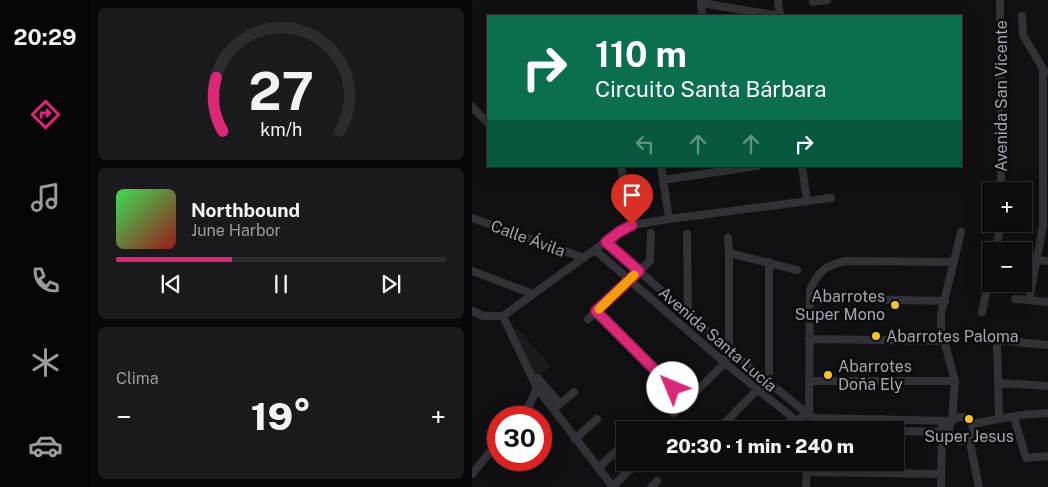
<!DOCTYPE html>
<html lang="es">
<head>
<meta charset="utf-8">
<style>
	:root { --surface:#0c0c0e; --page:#1a1a1c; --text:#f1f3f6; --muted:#9a9b9e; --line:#2c2c2e; --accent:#db2777 }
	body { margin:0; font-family:"Public Sans",sans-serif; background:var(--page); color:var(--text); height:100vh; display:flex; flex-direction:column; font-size:19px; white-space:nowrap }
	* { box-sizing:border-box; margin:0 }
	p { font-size:16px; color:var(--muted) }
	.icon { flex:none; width:28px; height:28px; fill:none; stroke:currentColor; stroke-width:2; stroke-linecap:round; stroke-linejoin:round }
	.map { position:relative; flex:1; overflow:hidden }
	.drawer { display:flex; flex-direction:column; gap:8px; padding:8px; background:#070708; width:382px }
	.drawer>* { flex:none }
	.top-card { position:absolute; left:15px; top:15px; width:475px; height:152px; border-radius:0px; box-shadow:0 5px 20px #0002,0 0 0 1px var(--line); background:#0b6e4f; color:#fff; overflow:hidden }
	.buttons { position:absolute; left:510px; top:182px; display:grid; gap:10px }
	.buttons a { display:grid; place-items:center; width:50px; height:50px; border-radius:0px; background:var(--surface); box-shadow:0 5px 20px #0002,0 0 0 1px var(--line); font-size:25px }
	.speed { position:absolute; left:15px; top:406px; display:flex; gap:10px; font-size:25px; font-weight:700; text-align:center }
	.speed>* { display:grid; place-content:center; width:65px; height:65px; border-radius:50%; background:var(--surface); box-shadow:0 5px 20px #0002,0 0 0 1px var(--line); line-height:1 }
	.speed .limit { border:8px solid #d22; background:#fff; color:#111 }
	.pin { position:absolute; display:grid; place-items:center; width:42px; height:42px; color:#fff; margin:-51px -21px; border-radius:50% 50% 50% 0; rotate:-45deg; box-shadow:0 0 5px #0007 }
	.pin .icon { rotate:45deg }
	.me { position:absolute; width:55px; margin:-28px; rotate:315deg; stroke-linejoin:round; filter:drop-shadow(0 0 4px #0008) }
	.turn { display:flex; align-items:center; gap:18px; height:105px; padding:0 25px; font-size:22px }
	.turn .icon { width:65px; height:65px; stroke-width:2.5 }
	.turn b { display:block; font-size:35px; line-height:42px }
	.lanes { display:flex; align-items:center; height:48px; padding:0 25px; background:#0003; justify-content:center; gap:25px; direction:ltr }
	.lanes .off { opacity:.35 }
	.big { font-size:38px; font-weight:800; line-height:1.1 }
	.drawer .tile { flex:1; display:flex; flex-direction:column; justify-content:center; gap:8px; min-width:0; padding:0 18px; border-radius:8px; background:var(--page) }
	.drawer .dial { align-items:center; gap:0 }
	.dial svg { height:130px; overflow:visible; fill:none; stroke:var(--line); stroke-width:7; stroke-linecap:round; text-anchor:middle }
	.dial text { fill:var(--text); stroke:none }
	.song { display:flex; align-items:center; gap:15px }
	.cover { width:60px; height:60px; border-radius:8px; background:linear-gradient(135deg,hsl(130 70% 55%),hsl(0 70% 35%)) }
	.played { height:5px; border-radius:2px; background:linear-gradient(90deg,var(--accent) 35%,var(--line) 35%) }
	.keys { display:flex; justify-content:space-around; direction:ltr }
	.heat { display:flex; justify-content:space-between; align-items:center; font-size:28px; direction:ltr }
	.trip { position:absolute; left:144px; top:421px; width:288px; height:50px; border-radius:0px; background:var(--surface); box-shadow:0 5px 20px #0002,0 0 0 1px var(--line); font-weight:800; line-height:50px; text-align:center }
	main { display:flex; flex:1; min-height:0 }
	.tab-bar { display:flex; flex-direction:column; width:90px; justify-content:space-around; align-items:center; background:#050506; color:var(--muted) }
	.tab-bar .icon { width:35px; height:35px }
	.tab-bar .active { color:var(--accent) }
	.tab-bar b { font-size:22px; color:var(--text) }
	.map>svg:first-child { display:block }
	.green { fill:#171c18 }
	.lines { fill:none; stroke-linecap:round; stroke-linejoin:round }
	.minor { stroke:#313137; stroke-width:8 }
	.route-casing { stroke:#8e194d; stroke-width:12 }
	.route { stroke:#db2777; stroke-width:9 }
	.slow { stroke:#f59e0b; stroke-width:9 }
	.poi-dot { fill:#f1c428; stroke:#0b0b0c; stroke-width:2 }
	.labels { text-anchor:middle; stroke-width:5; stroke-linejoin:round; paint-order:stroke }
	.street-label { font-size:16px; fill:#a1a5b2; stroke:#0b0b0c }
	.poi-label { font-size:16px; fill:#a1a5b2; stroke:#0b0b0c; text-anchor:start }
</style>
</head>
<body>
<main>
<nav class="tab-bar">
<b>20:29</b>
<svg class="icon active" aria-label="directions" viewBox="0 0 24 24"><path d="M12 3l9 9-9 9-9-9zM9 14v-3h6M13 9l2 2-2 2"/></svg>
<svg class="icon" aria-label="music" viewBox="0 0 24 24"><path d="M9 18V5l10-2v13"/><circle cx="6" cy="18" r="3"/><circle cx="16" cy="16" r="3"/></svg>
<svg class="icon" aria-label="phone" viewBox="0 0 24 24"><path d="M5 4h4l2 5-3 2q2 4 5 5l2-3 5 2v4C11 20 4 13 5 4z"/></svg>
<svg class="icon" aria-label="climate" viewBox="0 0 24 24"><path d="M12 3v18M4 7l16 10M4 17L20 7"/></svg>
<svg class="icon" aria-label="car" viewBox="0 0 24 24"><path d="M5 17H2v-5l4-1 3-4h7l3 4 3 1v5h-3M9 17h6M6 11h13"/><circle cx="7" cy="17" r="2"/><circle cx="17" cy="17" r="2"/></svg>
</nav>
<section class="drawer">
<div class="tile dial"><svg viewBox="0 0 100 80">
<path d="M14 69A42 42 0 1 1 86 69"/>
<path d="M14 69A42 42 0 0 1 10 36" stroke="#db2777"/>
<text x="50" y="56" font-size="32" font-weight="700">27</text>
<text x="50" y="72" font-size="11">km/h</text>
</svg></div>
<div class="tile">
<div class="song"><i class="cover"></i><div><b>Northbound</b><p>June Harbor</p></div></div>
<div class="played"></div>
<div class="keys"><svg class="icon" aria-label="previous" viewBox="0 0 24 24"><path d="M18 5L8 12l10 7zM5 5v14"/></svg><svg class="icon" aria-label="pause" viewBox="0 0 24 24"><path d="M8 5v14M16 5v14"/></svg><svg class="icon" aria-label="next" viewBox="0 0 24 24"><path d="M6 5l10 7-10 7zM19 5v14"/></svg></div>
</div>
<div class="tile"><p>Clima</p>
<div class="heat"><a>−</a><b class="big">19°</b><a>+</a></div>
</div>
</section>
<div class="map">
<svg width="576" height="487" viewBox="0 0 576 487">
	<rect width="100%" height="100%" fill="#101012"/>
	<path class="green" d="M45,328L79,366L69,374H66L62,375L42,329Z"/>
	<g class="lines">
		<path class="minor" d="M306,0L308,16
			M528,0L529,191
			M229,1L230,16
			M341,2L355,0
			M229,3L308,16
			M550,16L551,35L573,72
			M0,107L16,123
			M149,166L160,225
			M189,166L197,219
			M330,166L335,201
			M191,180L285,166
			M0,218L112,258
			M215,234L216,314
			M134,242L257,350L337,415
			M123,250L253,363L326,422
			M523,251L529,224
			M257,253L325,270
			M565,260L576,261
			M0,271L61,294
			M338,298L473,301
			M543,299L576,302
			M557,300L571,226V68
			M0,311L11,316H31
			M124,311L214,401
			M510,312L519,270
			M31,316L147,232L160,225L197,219L359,198
			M31,316L65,388L141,487
			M116,319L178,261L179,233
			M337,339L473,341
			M66,378L88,404
			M337,381H483
			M297,383V262
			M526,383L576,386
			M84,407L102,392
			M202,413L253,363L257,350V253L256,238
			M337,415L338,290C346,271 354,265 374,261L482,262
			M542,417L554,458L576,456
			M477 429a12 12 0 1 1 24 0a12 12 0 1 1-24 0Z
			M47,418L58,404L65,388
			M343,418L480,421L483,381L469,329V314L489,232
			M527,419L525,340L576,345
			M500,424L549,415L576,413
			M246,430L286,389
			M327,430C321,411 348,409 345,430
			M409,430V419
			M422,431L473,432
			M497,438L507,487
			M103,439L125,419
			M126,468L151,445
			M335,472L469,474
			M0,474L26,442
			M140,487L166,462
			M179,487L185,481
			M334,487L335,462
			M469,487L470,421"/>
	</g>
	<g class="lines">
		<g class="route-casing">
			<path id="route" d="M160,225L147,232L134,242L167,271L124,311L201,388"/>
		</g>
		<use href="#route" class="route"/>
		<path class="slow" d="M127,309L162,275"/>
	</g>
	<g class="poi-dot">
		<circle cx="423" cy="305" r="5"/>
		<circle cx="404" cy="336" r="5"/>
		<circle cx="356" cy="375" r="5"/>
		<circle cx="497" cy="419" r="5"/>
	</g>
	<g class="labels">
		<g class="street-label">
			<text transform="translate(529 96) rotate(-90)" y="6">Avenida San Vicente</text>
			<text transform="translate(56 238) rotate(20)" y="6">Calle Ávila</text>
			<text transform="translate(246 339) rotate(41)" y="6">Avenida Santa Lucía</text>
		</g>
		<g class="poi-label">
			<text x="413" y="302" text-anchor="end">Abarrotes<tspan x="413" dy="18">Super Mono</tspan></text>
			<text x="414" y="342">Abarrotes Paloma</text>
			<text x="366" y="372">Abarrotes<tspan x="366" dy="18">Doña Ely</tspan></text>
			<text x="497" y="442" text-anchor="middle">Super Jesus</text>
		</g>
	</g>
</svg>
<div class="buttons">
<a>+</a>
<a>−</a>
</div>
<div class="speed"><div class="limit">30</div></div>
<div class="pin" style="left:160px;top:225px;background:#d93025"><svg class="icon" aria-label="arrive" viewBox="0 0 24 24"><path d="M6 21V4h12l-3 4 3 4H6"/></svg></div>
<svg class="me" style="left:201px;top:388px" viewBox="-20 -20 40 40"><circle r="19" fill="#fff"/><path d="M0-13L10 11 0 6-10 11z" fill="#db2777"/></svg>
<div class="trip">20:30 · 1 min · 240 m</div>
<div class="top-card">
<div class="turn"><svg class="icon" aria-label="right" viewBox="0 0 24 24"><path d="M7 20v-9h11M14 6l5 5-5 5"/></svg><div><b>110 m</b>Circuito Santa Bárbara</div></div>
<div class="lanes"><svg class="icon off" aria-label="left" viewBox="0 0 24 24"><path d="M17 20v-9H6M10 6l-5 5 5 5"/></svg><svg class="icon off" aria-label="ahead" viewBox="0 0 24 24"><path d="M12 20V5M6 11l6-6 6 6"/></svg><svg class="icon off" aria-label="ahead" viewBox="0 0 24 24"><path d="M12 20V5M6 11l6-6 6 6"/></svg><svg class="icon" aria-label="right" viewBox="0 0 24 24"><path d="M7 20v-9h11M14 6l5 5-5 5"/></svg></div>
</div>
</div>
</main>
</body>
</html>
